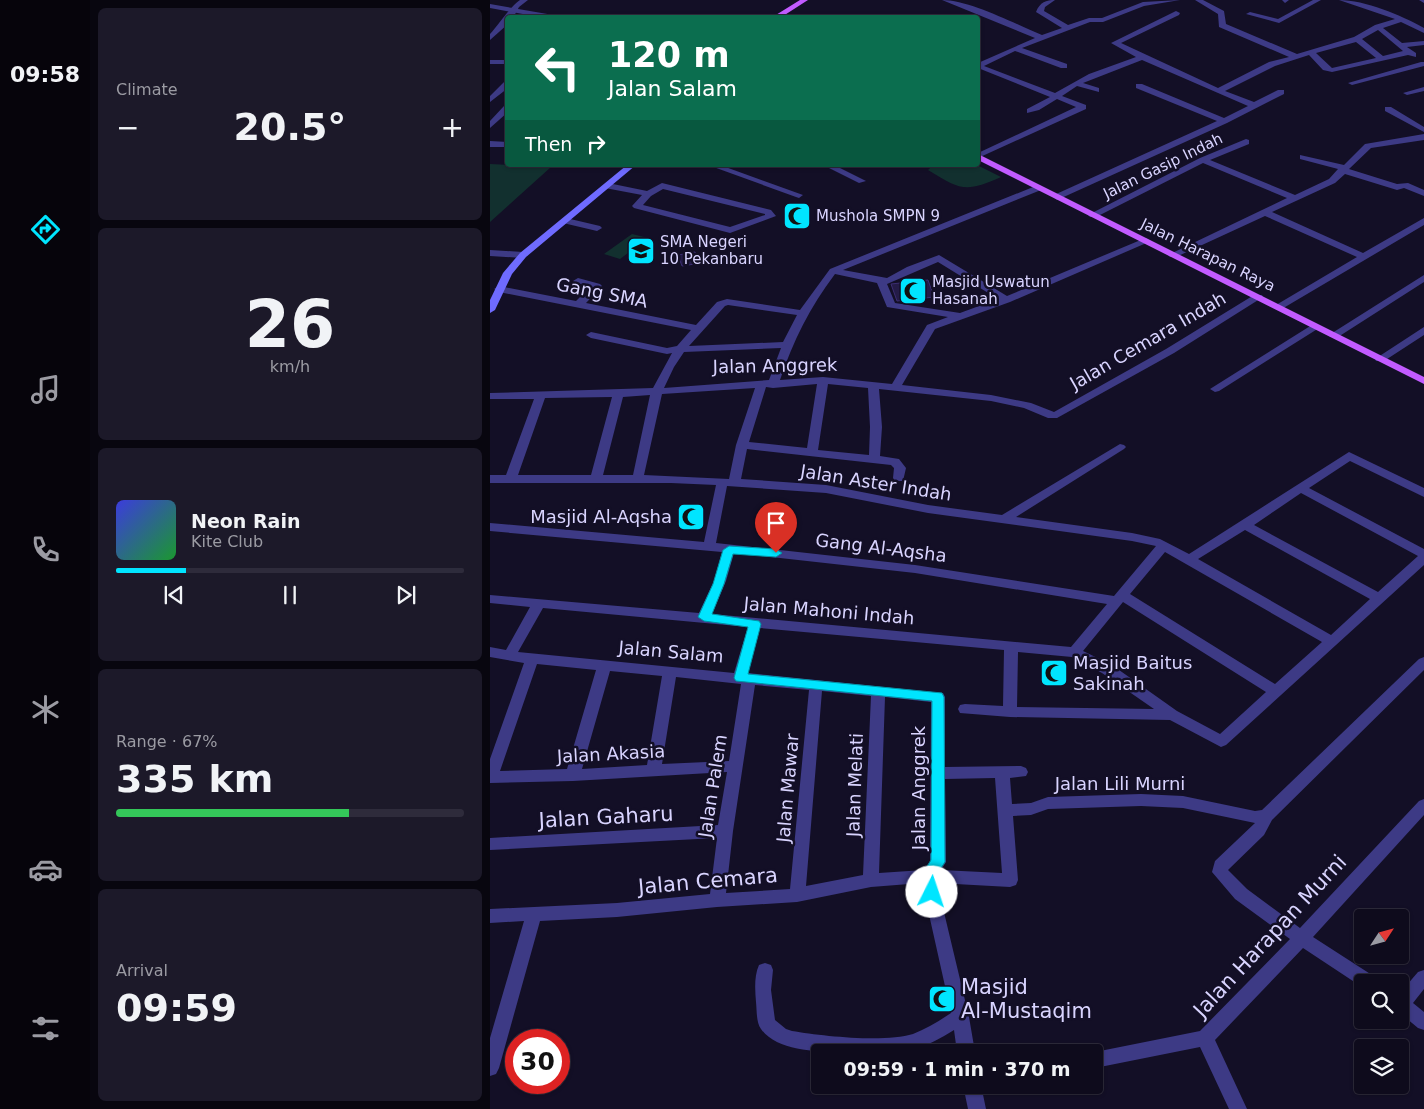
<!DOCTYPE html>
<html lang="en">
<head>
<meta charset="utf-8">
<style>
	:root { --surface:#0e0b1c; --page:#1c1929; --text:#f1f3f6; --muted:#9b9ba3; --line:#2e2b3b; --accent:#00e5ff }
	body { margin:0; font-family:"DejaVu Sans",sans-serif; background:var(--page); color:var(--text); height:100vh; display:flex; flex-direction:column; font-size:19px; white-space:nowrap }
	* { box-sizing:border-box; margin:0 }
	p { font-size:16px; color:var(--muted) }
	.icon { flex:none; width:28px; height:28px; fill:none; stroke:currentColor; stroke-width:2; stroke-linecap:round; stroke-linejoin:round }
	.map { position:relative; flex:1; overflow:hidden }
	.sheet { display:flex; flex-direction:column; gap:8px; padding:8px; background:#08060f; width:400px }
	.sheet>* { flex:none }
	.top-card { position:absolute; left:15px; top:15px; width:475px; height:152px; border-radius:5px; box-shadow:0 1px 4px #0004,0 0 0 1px var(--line); background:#0b6e4f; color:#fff; overflow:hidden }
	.needle { width:32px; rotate:54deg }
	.tools { position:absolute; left:864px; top:909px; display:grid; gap:10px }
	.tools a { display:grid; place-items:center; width:55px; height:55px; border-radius:5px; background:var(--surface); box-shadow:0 1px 4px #0004,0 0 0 1px var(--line); font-size:25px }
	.speed { position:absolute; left:15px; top:1029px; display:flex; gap:10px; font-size:25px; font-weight:700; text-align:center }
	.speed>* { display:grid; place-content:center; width:65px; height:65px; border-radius:50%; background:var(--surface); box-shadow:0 1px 4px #0004,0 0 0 1px var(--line); line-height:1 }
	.speed .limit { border:8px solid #d22; background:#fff; color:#111 }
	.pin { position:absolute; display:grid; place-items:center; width:42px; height:42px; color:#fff; margin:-51px -21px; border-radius:50% 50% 50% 0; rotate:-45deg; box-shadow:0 0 5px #0007 }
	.pin .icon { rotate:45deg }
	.me { position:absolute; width:55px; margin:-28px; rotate:4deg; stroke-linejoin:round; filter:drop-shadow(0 0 4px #0008) }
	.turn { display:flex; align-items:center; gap:18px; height:105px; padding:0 20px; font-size:22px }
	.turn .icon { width:65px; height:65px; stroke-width:2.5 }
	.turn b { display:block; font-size:35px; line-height:42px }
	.then { display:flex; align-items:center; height:48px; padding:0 20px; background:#0003; gap:10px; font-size:19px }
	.big { font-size:38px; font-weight:600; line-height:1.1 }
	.sheet .card { flex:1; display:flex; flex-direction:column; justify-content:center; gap:8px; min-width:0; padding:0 18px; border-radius:8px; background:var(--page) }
	.sheet .dial { align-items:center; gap:0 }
	.dial b { font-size:65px; line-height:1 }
	.song { display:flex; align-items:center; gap:15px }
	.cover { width:60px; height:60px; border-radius:8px; background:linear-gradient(135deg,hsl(240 70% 55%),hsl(130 70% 35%)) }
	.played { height:5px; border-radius:2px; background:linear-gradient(90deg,var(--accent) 20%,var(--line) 20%) }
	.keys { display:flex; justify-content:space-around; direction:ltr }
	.heat { display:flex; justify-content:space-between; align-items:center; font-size:28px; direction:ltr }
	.charge { height:8px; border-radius:4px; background:linear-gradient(90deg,#34c759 67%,var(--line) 0) }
	.trip { position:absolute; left:321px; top:1044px; width:292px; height:50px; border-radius:5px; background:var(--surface); box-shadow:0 1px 4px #0004,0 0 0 1px var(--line); font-weight:600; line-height:50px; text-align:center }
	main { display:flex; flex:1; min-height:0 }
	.tabs { display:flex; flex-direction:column; width:90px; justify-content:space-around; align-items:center; background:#06040b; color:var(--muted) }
	.tabs .icon { width:35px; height:35px }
	.tabs .current { color:var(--accent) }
	.tabs b { font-size:22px; color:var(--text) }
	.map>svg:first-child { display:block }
	.green { fill:#12302f }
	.building { fill:#241b47; stroke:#3b2d73 }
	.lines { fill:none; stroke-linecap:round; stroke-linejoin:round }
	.minor { fill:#3d3a85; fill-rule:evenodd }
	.tertiary { fill:#3d3a85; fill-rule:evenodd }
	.secondary { fill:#6f6bff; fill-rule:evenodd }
	.primary { fill:#c25bff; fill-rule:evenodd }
	.route { fill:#00e5ff; stroke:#0095a6 }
	.labels { text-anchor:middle; stroke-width:5; stroke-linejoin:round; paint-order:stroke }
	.far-street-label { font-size:15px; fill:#d9d4ff; stroke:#130f26 }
	.far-poi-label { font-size:15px; fill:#d9d4ff; stroke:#130f26; text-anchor:start }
	.street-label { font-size:18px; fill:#d9d4ff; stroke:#130f26 }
	.poi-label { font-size:18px; fill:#d9d4ff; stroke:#130f26; text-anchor:end }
	.near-street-label { font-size:21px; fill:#d9d4ff; stroke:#130f26 }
	.near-poi-label { font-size:21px; fill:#d9d4ff; stroke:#130f26; text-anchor:start }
</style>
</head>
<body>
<main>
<nav class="tabs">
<b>09:58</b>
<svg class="icon current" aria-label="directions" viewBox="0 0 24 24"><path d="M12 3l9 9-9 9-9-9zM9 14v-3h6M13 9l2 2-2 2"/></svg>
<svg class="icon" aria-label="music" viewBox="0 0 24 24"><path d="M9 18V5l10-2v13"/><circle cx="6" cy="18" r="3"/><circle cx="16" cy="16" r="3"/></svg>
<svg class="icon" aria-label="phone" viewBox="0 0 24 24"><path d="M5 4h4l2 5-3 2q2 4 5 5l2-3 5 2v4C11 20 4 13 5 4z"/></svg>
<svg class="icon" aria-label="climate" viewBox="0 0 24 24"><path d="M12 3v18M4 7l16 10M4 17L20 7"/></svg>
<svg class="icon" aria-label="car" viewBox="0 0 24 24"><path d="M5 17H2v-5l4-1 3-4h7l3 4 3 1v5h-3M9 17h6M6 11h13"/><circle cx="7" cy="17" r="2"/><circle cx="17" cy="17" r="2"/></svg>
<svg class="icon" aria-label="filters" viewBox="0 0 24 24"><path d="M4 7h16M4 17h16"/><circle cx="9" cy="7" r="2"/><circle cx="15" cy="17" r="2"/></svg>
</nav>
<section class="sheet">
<div class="card"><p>Climate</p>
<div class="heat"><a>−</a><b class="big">20.5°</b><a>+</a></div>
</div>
<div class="card dial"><b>26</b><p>km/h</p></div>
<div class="card">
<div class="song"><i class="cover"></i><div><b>Neon Rain</b><p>Kite Club</p></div></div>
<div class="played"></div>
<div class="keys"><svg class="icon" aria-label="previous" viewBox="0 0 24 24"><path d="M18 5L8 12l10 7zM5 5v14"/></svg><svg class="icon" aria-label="pause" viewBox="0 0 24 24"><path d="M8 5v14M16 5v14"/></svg><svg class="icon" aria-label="next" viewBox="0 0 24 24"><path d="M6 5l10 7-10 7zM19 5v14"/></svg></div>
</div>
<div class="card"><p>Range · 67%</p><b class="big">335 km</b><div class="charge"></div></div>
<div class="card"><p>Arrival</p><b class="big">09:59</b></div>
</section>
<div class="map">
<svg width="934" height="1109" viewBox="0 0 934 1109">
	<rect width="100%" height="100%" fill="#130f26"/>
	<path class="green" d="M0,164L61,167L0,222Z
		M443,165H487L511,177C475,193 471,190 438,170Z
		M142,234L158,238L130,259L114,254Z"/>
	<path class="building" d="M310,210L319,217L303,222L295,214Z
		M205,252L211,263L192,266L188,255Z
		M438,280L444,297L407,301L401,284Z"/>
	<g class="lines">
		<path class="minor" d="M30,0H38L29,7L23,18H18V24L0,40V34C9,24 20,7 30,0Z
			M452,0C480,0 525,24 552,35L572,28L546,12C550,2 556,0 565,0L555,7L554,11L578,25L599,18H612L653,2L690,0L654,6L613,22H600L532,48L577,64V68H571L525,51L494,66L565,93L599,74L646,57L621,43L686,11L690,13L689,15L631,43L728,88L779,62L799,57L729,27L728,14L705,0H713L734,11L736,24L807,54L864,37L885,25L905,19L849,0C875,0 911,15 934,28V33L911,22L893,28L912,43L934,41V45L917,47L926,53V57L918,55L842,72L833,70L819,55L785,66L735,91L764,102L788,90H794V94L737,123L567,200L563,197L564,195L727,121L646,88V84H652L734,118L758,106L652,60L593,83L609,88V92L587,86L572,96L596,105V109L488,158V153L586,107L567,99L549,110L537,113V109L560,97L488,68V63L545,38ZM888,30L913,51L893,56L872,39ZM866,42L886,58L842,68L826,53Z
			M792,0H799L795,3Z
			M823,0H831L789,23L756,14L760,12L788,19Z
			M929,0H934V3Z
			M0,60H18V64H0Z
			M931,62H934V66L862,85L858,83Z
			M15,81H18V88L0,102V96Z
			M934,87V91L917,95L913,93Z
			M14,106H18V112L0,128V121Z
			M895,107H901L934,127V132L895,111Z
			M934,134V140L881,148L859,169L907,184L918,183L934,190V196L914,188L907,190L855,174L845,183L782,212L873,253L934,218V225L790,310L785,307L786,305L867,257L775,216L686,257H680L678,255L797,198L713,163L606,217H600L598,215L710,158L756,139L759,140V144L720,160L805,195L839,179L848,169L810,159V155L854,165L875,144Z
			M0,141L18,142V147H0Z
			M218,165H230L313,195L309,198L306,197Z
			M333,165H344L376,181L369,183Z
			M118,183L157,191L172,183L281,210L286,216L240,233L144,208L142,206L152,195L115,188V184ZM173,189L275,214V215L240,227L153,205L161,196Z
			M548,185L551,186V190L353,270L397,278L417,267L449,255L517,296L653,239L656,238L661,241L520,302L445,329L412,385L501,395L541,403L564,412L676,349L764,295H772L773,297L684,353L567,418H558L534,408L501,401L389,389L392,427L390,456L409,459L416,468L413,481H405L403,478L404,468L401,465L257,449L251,479L336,485L438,505L512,515L630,444L634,445L636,447L634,449L526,517L642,533L670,539L699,554L859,452L934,488V497L860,461L819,488L934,549V565L736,745L731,747L680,720L520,717L470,713L468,709L470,705L475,704L513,706L514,650L270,628L258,673L453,693L455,697V767L531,766L536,768L538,772L536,776L520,778L522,804L541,803L558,797L651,794L693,796L765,811L772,810L929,659L934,657V670L782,820L774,835L738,870L757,889L810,928L929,801L934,799V815L823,937L885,977L887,982H872V987L813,948L725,1040L757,1109H739L710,1047L605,1068V1052H603H605L710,1031L800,939L745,899L722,872L725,861L765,823L693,808L651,806L558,809L541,815L523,816L528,880L526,885L520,887L447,883L479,1017L485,1052H467L464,1030C451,1038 437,1046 422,1050C407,1054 391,1052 376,1052C347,1052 290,1056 271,1029C266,1022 267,1011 266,1002C265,990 264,976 269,965L275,963L281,965L283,970L281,990L285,1020L296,1029L302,1031C332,1036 394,1043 423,1034C436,1029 449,1021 461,1013L432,883L381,887L307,902L227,907L127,917L50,921L9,1068L6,1074L0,1076V1038L34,921L0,923V909L127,903L220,894L227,838L0,850V838L228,825L237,772L83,781L0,783V759L34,663L0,657V647L16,650L40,607L0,603V595L209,613L224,581L232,552L0,531V523L214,542L226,485L181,483H0V475H16L44,399H0V393L163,388L182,353L177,354L101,338L96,335L101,332L177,348L187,346L201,330L9,292L4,289L9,286L86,301L100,287L85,283L83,281L88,278L110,284L112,286L96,303L206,325L227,302L237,299L310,310L340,269ZM448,262L508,299L470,313L405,303L397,284ZM345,274L387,283L397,307L458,317L437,325L402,384L333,377L290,380C303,341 320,307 345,274ZM238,305L307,315L293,342L199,346L235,306ZM291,348L279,380L174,388L184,367L194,352ZM327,384L317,448L259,442L276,387L283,388ZM338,384L378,388L380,427L379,455L328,450ZM265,388L246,445L239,479L154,475L172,394ZM160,395L143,475H113L133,397ZM122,397L101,475H28L55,398ZM237,486L336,493L438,513L642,541L666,546L624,596L425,565L226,543ZM811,493L928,556L888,592L764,525ZM755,530L880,599L841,635L708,559ZM675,552L832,642L785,684L640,594ZM244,553L425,573L617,604L581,647L222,614L236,581ZM633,602L776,692L730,734L687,711L622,665L593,651ZM53,608L258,627L244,673L28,652ZM528,652L582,657L612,673L664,709L527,707ZM47,664L106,670L77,769L10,771ZM120,671L172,676L157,765L92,769ZM186,677L251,684L239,761L172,764ZM265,685L319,690L300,889L236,893L243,831ZM332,691L381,696L373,875L316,886ZM395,697L441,702L440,861L434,870L389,873ZM505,778L512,873L451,870L456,862L455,779Z
			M76,218L110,226L112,228L107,231L73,223V219Z
			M934,275V282L848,337H840L839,335Z
			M825,323L830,326L829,328L729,391L725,392L720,389Z
			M934,327V335L894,361H886L885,359Z
			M934,970V989L923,1003L934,1012V1030L928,1028L910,1013V993L928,972Z
			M473,1085H491L496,1109H478Z"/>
		<path class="tertiary" d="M0,4L69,16L72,18H54L0,8Z
			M0,250L33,252L38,255L33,258L0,256Z"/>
		<path class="secondary" d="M137,165H146L36,257L22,274L5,310L0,313V300L13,273L30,253Z"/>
		<path class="primary" d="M310,0H318L290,18H281Z
			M488,154L934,377V384L488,160Z"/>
	</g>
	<path class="route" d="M239,546L286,549L292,553L286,557L243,554L234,584L222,614L269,621L271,624L258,674L452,693L454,697L455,862L446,876L449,892L447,897L442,899L437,897L431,876L441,860L442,701L246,681L244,678L258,627L214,621L208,617L223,584L233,550Z"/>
	<defs>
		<g id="mosque-square" transform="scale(1.4375)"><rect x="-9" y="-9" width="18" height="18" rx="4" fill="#00e5ff" stroke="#130f26"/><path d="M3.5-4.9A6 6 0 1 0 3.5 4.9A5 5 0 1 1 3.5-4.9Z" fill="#111"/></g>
		<g id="school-square" transform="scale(1.4375)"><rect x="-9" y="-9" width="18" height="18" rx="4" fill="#00e5ff" stroke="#130f26"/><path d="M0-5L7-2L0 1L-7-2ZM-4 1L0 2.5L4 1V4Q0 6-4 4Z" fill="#111"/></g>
	</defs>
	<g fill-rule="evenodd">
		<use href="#mosque-square" x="307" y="216"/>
		<use href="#school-square" x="151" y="251"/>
		<use href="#mosque-square" x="423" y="291"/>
		<use href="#mosque-square" x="201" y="517"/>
		<use href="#mosque-square" x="564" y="673"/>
		<use href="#mosque-square" x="452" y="999"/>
	</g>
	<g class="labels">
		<g class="far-street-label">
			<text transform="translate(673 166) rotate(-26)" y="5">Jalan Gasip Indah</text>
			<text transform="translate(718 255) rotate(26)" y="5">Jalan Harapan Raya</text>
		</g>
		<g class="far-poi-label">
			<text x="326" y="221">Mushola SMPN 9</text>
			<text x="170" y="247">SMA Negeri<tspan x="170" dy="17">10 Pekanbaru</tspan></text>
			<text x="442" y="287">Masjid Uswatun<tspan x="442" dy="17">Hasanah</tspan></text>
		</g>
		<g class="street-label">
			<text transform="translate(112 293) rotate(11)" y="6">Gang SMA</text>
			<text transform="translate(658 341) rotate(-30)" y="6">Jalan Cemara Indah</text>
			<text transform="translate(285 366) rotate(-1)" y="6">Jalan Anggrek</text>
			<text transform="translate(386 483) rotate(9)" y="6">Jalan Aster Indah</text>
			<text transform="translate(391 548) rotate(7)" y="6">Gang Al-Aqsha</text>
			<text transform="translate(339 611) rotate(5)" y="6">Jalan Mahoni Indah</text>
			<text transform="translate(181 652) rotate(5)" y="6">Jalan Salam</text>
			<text transform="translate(121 754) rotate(-3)" y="6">Jalan Akasia</text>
			<text x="630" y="790">Jalan Lili Murni</text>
			<text transform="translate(365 785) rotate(-88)" y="6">Jalan Melati</text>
			<text transform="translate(223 786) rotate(-81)" y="6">Jalan Palem</text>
			<text transform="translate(298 788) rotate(-85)" y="6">Jalan Mawar</text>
			<text transform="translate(429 788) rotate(-90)" y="6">Jalan Anggrek</text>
		</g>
		<g class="poi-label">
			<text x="182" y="523">Masjid Al-Aqsha</text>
			<text x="583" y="669" text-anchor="start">Masjid Baitus<tspan x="583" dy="21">Sakinah</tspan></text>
		</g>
		<g class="near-street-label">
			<text transform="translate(116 817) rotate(-3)" y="7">Jalan Gaharu</text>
			<text transform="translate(218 881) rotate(-5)" y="7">Jalan Cemara</text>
			<text transform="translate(780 936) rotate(-47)" y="7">Jalan Harapan Murni</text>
		</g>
		<g class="near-poi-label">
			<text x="471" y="994">Masjid<tspan x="471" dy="24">Al-Mustaqim</tspan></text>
		</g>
	</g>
</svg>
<div class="tools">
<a><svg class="needle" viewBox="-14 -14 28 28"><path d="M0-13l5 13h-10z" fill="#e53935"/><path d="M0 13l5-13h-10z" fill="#9b9ba3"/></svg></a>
<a><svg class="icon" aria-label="search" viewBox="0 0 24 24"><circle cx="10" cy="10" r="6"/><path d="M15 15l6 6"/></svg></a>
<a><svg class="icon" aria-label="layers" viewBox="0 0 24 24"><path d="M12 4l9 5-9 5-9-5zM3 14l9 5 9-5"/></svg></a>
</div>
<div class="speed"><div class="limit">30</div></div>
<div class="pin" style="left:286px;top:553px;background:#d93025"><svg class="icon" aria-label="arrive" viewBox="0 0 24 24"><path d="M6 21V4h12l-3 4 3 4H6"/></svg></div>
<svg class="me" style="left:442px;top:892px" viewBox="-20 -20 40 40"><circle r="19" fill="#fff"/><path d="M0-13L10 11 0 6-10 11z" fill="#00e5ff"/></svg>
<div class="trip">09:59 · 1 min · 370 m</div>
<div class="top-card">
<div class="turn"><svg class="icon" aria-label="left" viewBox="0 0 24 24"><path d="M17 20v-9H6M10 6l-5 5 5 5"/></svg><div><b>120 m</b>Jalan Salam</div></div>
<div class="then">Then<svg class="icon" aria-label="right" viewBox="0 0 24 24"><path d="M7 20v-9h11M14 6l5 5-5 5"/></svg></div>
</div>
</div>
</main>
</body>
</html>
